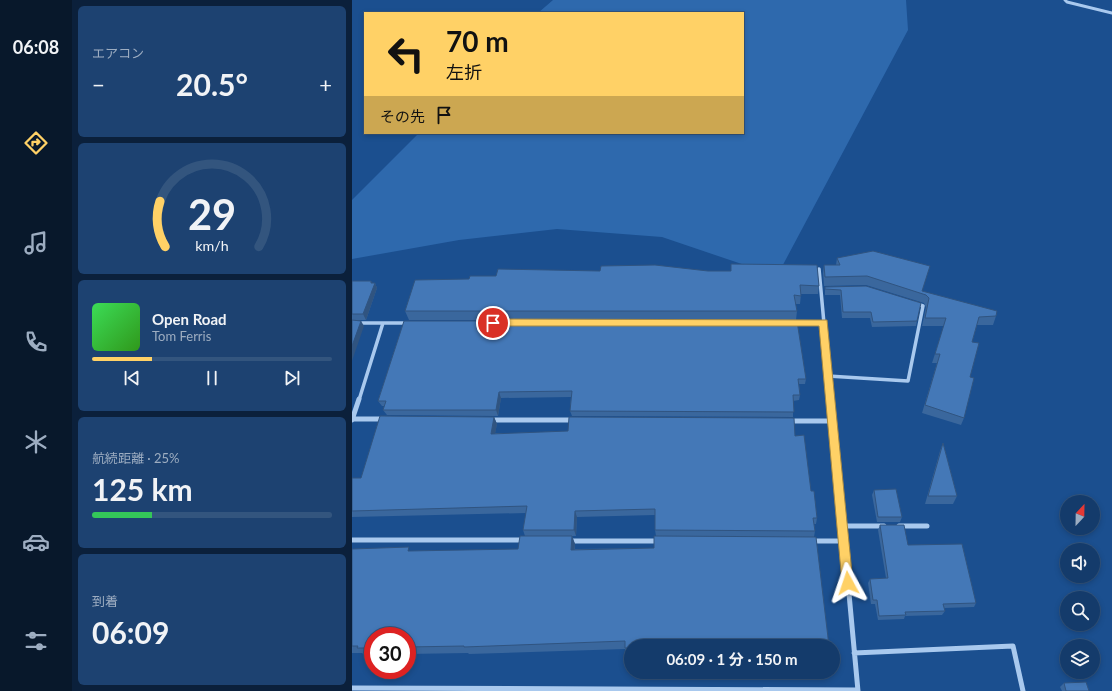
<!DOCTYPE html>
<html lang="ja">
<head>
<meta charset="utf-8">
<style>
	:root { --surface:#143b6b; --page:#1d4271; --text:#f1f3f6; --muted:#9dadc1; --line:#33557e; --accent:#ffd166 }
	body { margin:0; font-family:Lato,"Noto Sans JP",sans-serif; background:var(--page); color:var(--text); height:100vh; display:flex; flex-direction:column; font-size:15px; white-space:nowrap }
	* { box-sizing:border-box; margin:0 }
	p { font-size:13px; color:var(--muted) }
	.icon { flex:none; width:22px; height:22px; fill:none; stroke:currentColor; stroke-width:2; stroke-linecap:round; stroke-linejoin:round }
	.map { position:relative; flex:1; overflow:hidden }
	.side { display:flex; flex-direction:column; gap:6px; padding:6px; background:#0b203b; width:280px }
	.side>* { flex:none }
	.guide { position:absolute; left:12px; top:12px; width:380px; height:122px; border-radius:0px; box-shadow:0 2px 6px #0003,0 0 0 1px var(--line); background:#ffd166; color:#111; overflow:hidden }
	.needle { width:26px; rotate:22deg }
	.controls { position:absolute; left:708px; top:495px; display:grid; gap:8px }
	.controls a { display:grid; place-items:center; width:40px; height:40px; border-radius:50%; background:var(--surface); box-shadow:0 2px 6px #0003,0 0 0 1px var(--line); font-size:20px }
	.speed { position:absolute; left:12px; top:627px; display:flex; gap:8px; font-size:20px; font-weight:700; text-align:center }
	.speed>* { display:grid; place-content:center; width:52px; height:52px; border-radius:50%; background:var(--surface); box-shadow:0 2px 6px #0003,0 0 0 1px var(--line); line-height:1 }
	.speed .limit { border:6px solid #d22; background:#fff; color:#111 }
	.pin { position:absolute; display:grid; place-items:center; width:34px; height:34px; color:#fff; margin:-17px; border:2px solid #fff; border-radius:50%; box-shadow:0 1px 4px #0007 }
	.me { position:absolute; width:44px; margin:-22px; rotate:355deg; stroke-linejoin:round; filter:drop-shadow(0 0 3px #0008) }
	.turn { display:flex; align-items:center; gap:14px; height:84px; padding:0 16px; font-size:18px }
	.turn .icon { width:52px; height:52px; stroke-width:2.5 }
	.turn b { display:block; font-size:28px; line-height:34px }
	.then { display:flex; align-items:center; height:38px; padding:0 16px; background:#0003; gap:8px; font-size:15px }
	.big { font-size:30px; font-weight:700; line-height:1.1 }
	.side .widget { flex:1; display:flex; flex-direction:column; justify-content:center; gap:6px; min-width:0; padding:0 14px; border-radius:6px; background:var(--page) }
	.side .dial { align-items:center; gap:0 }
	.dial svg { height:104px; overflow:visible; fill:none; stroke:var(--line); stroke-width:7; stroke-linecap:round; text-anchor:middle }
	.dial text { fill:var(--text); stroke:none }
	.song { display:flex; align-items:center; gap:12px }
	.cover { width:48px; height:48px; border-radius:6px; background:linear-gradient(135deg,hsl(130 70% 55%),hsl(110 70% 35%)) }
	.played { height:4px; border-radius:2px; background:linear-gradient(90deg,var(--accent) 25%,var(--line) 25%) }
	.keys { display:flex; justify-content:space-around; direction:ltr }
	.heat { display:flex; justify-content:space-between; align-items:center; font-size:22px; direction:ltr }
	.charge { height:6px; border-radius:3px; background:linear-gradient(90deg,#34c759 25%,var(--line) 0) }
	.trip { position:absolute; left:272px; top:639px; width:216px; height:40px; border-radius:20px; background:var(--surface); box-shadow:0 2px 6px #0003,0 0 0 1px var(--line); font-weight:700; line-height:40px; text-align:center }
	main { display:flex; flex:1; min-height:0 }
	.tab-bar { display:flex; flex-direction:column; width:72px; justify-content:space-around; align-items:center; background:#08182b; color:var(--muted) }
	.tab-bar .icon { width:28px; height:28px }
	.tab-bar .active { color:var(--accent) }
	.tab-bar b { font-size:18px; color:var(--text) }
	.map>svg:first-child { display:block }
	.green { fill:#2e69ad }
	.lines { fill:none; stroke-linecap:round; stroke-linejoin:round }
	.minor-far2 { stroke:#a9c9ee; stroke-width:3 }
	.minor-far1 { stroke:#a9c9ee; stroke-width:3.5 }
	.minor { stroke:#a9c9ee; stroke-width:5 }
	.wall { fill:#3a679d; fill-rule:evenodd }
	.shaded-wall { fill:#305480 }
	.building { fill:#4478b7; stroke:#305480 }
	.route { fill:#ffd166; stroke:#a68842 }
</style>
</head>
<body>
<main>
<nav class="tab-bar">
<b>06:08</b>
<svg class="icon active" aria-label="directions" viewBox="0 0 24 24"><path d="M12 3l9 9-9 9-9-9zM9 14v-3h6M13 9l2 2-2 2"/></svg>
<svg class="icon" aria-label="music" viewBox="0 0 24 24"><path d="M9 18V5l10-2v13"/><circle cx="6" cy="18" r="3"/><circle cx="16" cy="16" r="3"/></svg>
<svg class="icon" aria-label="phone" viewBox="0 0 24 24"><path d="M5 4h4l2 5-3 2q2 4 5 5l2-3 5 2v4C11 20 4 13 5 4z"/></svg>
<svg class="icon" aria-label="climate" viewBox="0 0 24 24"><path d="M12 3v18M4 7l16 10M4 17L20 7"/></svg>
<svg class="icon" aria-label="car" viewBox="0 0 24 24"><path d="M5 17H2v-5l4-1 3-4h7l3 4 3 1v5h-3M9 17h6M6 11h13"/><circle cx="7" cy="17" r="2"/><circle cx="17" cy="17" r="2"/></svg>
<svg class="icon" aria-label="filters" viewBox="0 0 24 24"><path d="M4 7h16M4 17h16"/><circle cx="9" cy="7" r="2"/><circle cx="15" cy="17" r="2"/></svg>
</nav>
<section class="side">
<div class="widget"><p>エアコン</p>
<div class="heat"><a>−</a><b class="big">20.5°</b><a>+</a></div>
</div>
<div class="widget dial"><svg viewBox="0 0 100 80">
<path d="M14 69A42 42 0 1 1 86 69"/>
<path d="M14 69A42 42 0 0 1 10 34" stroke="#ffd166"/>
<text x="50" y="56" font-size="32" font-weight="700">29</text>
<text x="50" y="72" font-size="11">km/h</text>
</svg></div>
<div class="widget">
<div class="song"><i class="cover"></i><div><b>Open Road</b><p>Tom Ferris</p></div></div>
<div class="played"></div>
<div class="keys"><svg class="icon" aria-label="previous" viewBox="0 0 24 24"><path d="M18 5L8 12l10 7zM5 5v14"/></svg><svg class="icon" aria-label="pause" viewBox="0 0 24 24"><path d="M8 5v14M16 5v14"/></svg><svg class="icon" aria-label="next" viewBox="0 0 24 24"><path d="M6 5l10 7-10 7zM19 5v14"/></svg></div>
</div>
<div class="widget"><p>航続距離 · 25%</p><b class="big">125 km</b><div class="charge"></div></div>
<div class="widget"><p>到着</p><b class="big">06:09</b></div>
</section>
<div class="map">
<svg width="760" height="691" viewBox="0 0 760 691">
	<rect width="100%" height="100%" fill="#1b4f8f"/>
	<path class="green" d="M201,0H554L556,30L425,276L310,237L205,229L107,240L0,259V200L67,133H391V13H186Z"/>
	<g class="lines">
		<path class="minor-far2" d="M713,0L715,2L760,13"/>
		<path class="minor-far1" d="M467,269L479,400
			M0,323H56
			M440,323H471
			M476,376L556,381L571,306L563,303
			M7,400L31,323"/>
		<path class="minor" d="M479,399L506,691
			M0,419H32
			M0,420L7,399
			M139,420H222
			M437,421H481
			M490,526H532
			M547,526H575
			M0,540H172
			M216,541H308
			M460,541H492
			M502,653L661,646L671,691
			M0,688L506,690"/>
	</g>
	<path class="wall" d="M485,258L575,274L570,291L644,316L641,325H625L620,342L618,377L612,418L609,425L570,413L585,363H580L592,326H570L574,307L572,303L514,285L472,286L471,273L472,265H484Z
		M248,271H356L467,286L466,294H449L448,304H443L445,311L444,320H57L53,311L117,279L144,276Z
		M0,281H19L20,283H23L25,288L14,320H0Z
		M514,286L565,321L564,326L520,327L518,318H490L488,295H473V287Z
		M52,321L454,379L453,384H447L448,395L447,400L441,401V417L220,416L218,411L219,397L149,398L146,416L35,415L31,410L33,406H30L26,401Z
		M142,417L145,424L143,433L443,436L459,491L465,518L464,524H462L463,531L462,537L477,646H279V655H275L273,649L117,654L116,653L55,654V636H21V655H13L10,653H0V549L59,551L166,549L173,536L171,530L174,513L0,517V478H9ZM303,515V530L304,536L302,548L223,549V544L220,536H224L225,517Z
		M591,443L605,496L601,504H573L588,451Z
		M522,490L550,517L548,522H525L520,495Z
		M528,525L556,545L624,603L622,607L592,608L593,611L590,615L553,616L552,619L526,620L523,604H519L516,583L518,579L534,578L526,530Z
		M712,683L737,691H710L708,687Z"/>
	<path class="shaded-wall" d="M19,281L22,285L23,283L25,288L14,320L11,314Z
		M9,321L12,326L0,361V346Z
		M147,392L149,398L146,416L144,410Z
		M142,417L145,424L142,440L139,434Z
		M223,511L225,517L224,536L222,530Z
		M220,536L223,544L222,558L219,550Z"/>
	<path class="building" d="M521,251L578,266L570,291L645,311L644,316L627,317L620,342L627,343L618,377L622,378L612,418L573,405L588,354H583L594,318H573L577,298L574,295L515,276L473,277L472,265H488L485,258Z
		M379,264L465,265L467,286L448,285L449,296L442,295L445,311H53L63,280L117,279L118,276H144L146,269L248,271L249,266L303,265L356,271H379Z
		M0,281H19V283H23L11,314H0Z
		M514,286L569,303L565,321L521,322L519,312H491L489,290L473,289V287Z
		M0,320L9,321L0,346Z
		M52,321H445L454,379H446L448,395H441L442,412L218,411L220,391L147,392L144,410H31L34,401H26Z
		M28,416L142,417L139,434L216,431L217,417L442,418L443,436L452,435L459,491H462L465,518H461L463,531L303,530V509L223,511L222,530H171L175,506L0,511V478H9Z
		M591,443L605,496H576Z
		M544,489L550,517H526L522,490Z
		M528,525H552L556,545L610,544L624,603L591,604L593,611L553,612L554,615L527,616L525,600H521L518,579L536,578Z
		M168,536H220L219,550L302,548V536L464,537L477,646H435L434,644L358,646H279V648H273V641L112,647V646L55,647V636H21V648H5L6,646H0V549L57,547L56,551L166,549Z
		M734,682L737,691H714L712,683Z"/>
	<path class="route" d="M141,319L475,320L501,583L500,587L496,588L491,587L490,583L467,326H141L137,323Z"/>
</svg>
<div class="controls">
<a><svg class="needle" viewBox="-14 -14 28 28"><path d="M0-13l5 13h-10z" fill="#e53935"/><path d="M0 13l5-13h-10z" fill="#9dadc1"/></svg></a>
<a><svg class="icon" aria-label="sound" viewBox="0 0 24 24"><path d="M4 9h4l5-4v14l-5-4H4zM17 9q2 3 0 6"/></svg></a>
<a><svg class="icon" aria-label="search" viewBox="0 0 24 24"><circle cx="10" cy="10" r="6"/><path d="M15 15l6 6"/></svg></a>
<a><svg class="icon" aria-label="layers" viewBox="0 0 24 24"><path d="M12 4l9 5-9 5-9-5zM3 14l9 5 9-5"/></svg></a>
</div>
<div class="speed"><div class="limit">30</div></div>
<div class="pin" style="left:141px;top:323px;background:#d93025"><svg class="icon" aria-label="arrive" viewBox="0 0 24 24"><path d="M6 21V4h12l-3 4 3 4H6"/></svg></div>
<svg class="me" style="left:496px;top:583px" viewBox="-20 -20 40 40"><path d="M0-17L14 15 0 8-14 15z" fill="#ffd166" stroke="#fff" stroke-width="4"/></svg>
<div class="trip">06:09 · 1 分 · 150 m</div>
<div class="guide">
<div class="turn"><svg class="icon" aria-label="left" viewBox="0 0 24 24"><path d="M17 20v-9H6M10 6l-5 5 5 5"/></svg><div><b>70 m</b>左折</div></div>
<div class="then">その先<svg class="icon" aria-label="arrive" viewBox="0 0 24 24"><path d="M6 21V4h12l-3 4 3 4H6"/></svg></div>
</div>
</div>
</main>
</body>
</html>
